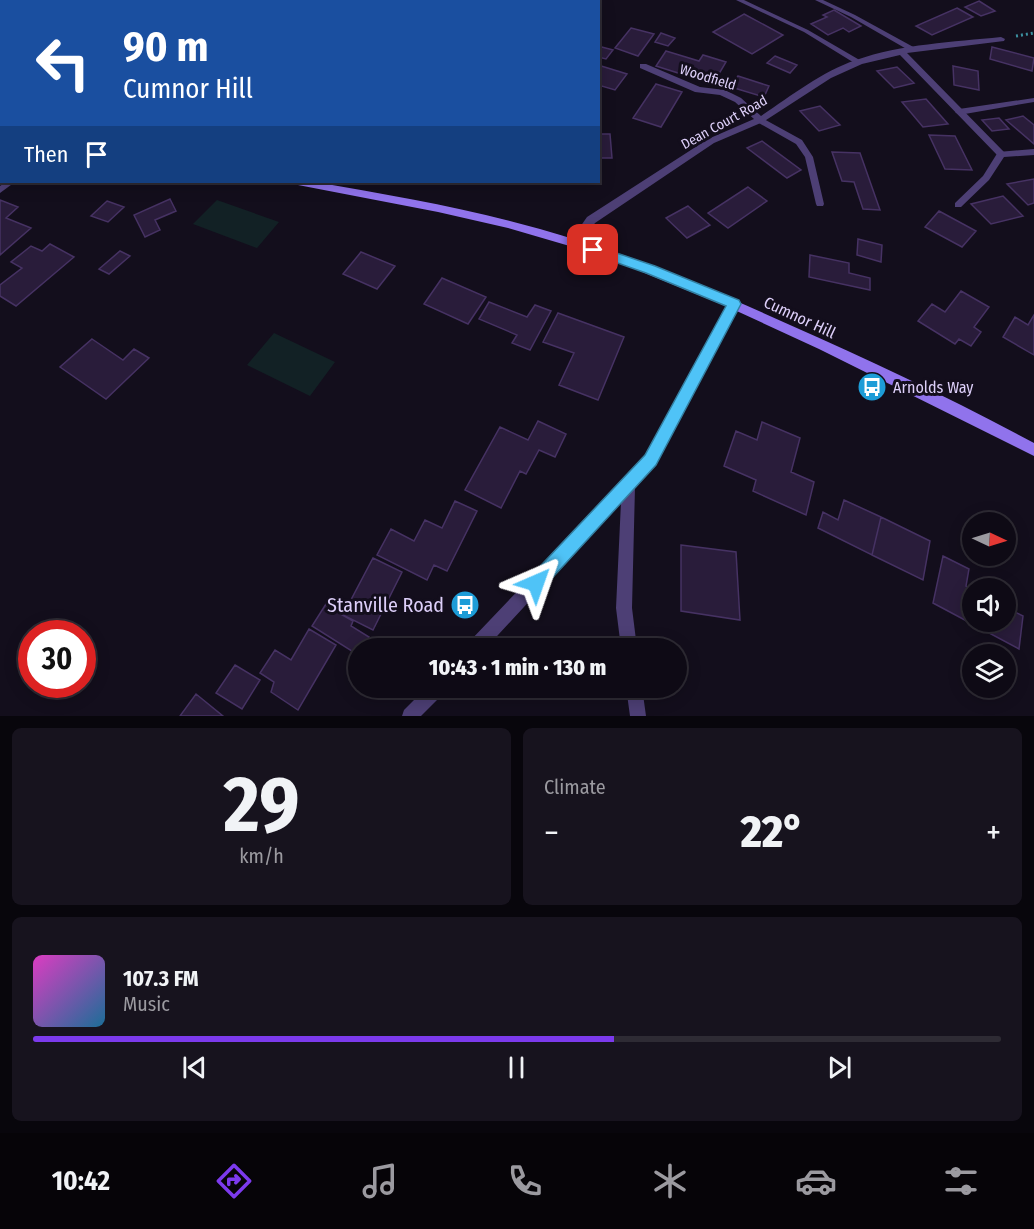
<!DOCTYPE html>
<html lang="en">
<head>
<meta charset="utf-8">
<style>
	:root { --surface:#0e0a15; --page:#17131e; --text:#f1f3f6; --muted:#9b9aa0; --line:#2e2b34; --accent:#7c3aed }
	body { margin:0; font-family:"Fira Sans Condensed",sans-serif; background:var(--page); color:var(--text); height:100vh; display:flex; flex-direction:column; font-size:22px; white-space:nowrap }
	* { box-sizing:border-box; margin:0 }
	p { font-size:20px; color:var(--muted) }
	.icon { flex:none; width:33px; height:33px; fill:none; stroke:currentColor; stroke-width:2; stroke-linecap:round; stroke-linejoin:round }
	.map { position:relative; height:716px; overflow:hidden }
	.details { display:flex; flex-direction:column; gap:12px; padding:12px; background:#08060c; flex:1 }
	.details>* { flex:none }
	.top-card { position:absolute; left:0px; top:0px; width:600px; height:183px; box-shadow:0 3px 15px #0003,0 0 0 2px var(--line); background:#1a4fa0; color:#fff; overflow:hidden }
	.needle { width:39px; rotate:94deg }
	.fabs { position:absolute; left:962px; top:512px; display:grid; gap:12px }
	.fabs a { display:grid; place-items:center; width:54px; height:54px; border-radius:50%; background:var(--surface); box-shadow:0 3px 15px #0003,0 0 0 2px var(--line); font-size:30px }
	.speed { position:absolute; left:18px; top:620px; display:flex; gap:12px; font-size:30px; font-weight:700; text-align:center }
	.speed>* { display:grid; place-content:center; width:78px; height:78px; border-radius:50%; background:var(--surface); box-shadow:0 3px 15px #0003,0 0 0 2px var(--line); line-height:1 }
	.speed .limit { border:9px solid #d22; background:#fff; color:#111 }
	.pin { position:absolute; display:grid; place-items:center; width:51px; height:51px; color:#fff; margin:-26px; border-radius:12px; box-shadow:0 3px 9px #0006 }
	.me { position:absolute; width:66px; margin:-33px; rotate:43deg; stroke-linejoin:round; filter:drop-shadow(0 0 4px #0008) }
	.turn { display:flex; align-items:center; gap:21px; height:126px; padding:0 24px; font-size:27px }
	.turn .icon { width:78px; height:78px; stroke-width:2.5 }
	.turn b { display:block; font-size:42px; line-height:51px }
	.then { display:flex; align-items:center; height:57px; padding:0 24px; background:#0003; gap:12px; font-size:22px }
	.big { font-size:45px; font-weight:800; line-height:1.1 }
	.details .widget { flex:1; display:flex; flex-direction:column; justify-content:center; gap:9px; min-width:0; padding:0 21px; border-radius:9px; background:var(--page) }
	.details .dial { align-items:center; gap:0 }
	.dial b { font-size:78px; line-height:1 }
	.song { display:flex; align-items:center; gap:18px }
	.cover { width:72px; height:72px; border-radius:9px; background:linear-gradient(135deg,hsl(310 70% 55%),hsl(200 70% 35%)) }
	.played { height:6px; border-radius:3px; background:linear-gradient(90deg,var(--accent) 60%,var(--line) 60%) }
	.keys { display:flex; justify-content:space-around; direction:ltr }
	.heat { display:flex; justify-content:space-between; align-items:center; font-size:33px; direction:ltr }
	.details .tiles { flex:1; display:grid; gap:12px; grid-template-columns:1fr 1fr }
	.widget:last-child { grid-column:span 2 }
	.trip { position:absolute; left:348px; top:638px; width:339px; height:60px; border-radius:30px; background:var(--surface); box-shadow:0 3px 15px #0003,0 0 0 2px var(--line); font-weight:800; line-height:60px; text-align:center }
	.menu { display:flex; height:96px; justify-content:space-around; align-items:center; background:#060408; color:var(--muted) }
	.menu .icon { width:42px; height:42px }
	.menu .selected { color:var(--accent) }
	.menu b { font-size:27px; color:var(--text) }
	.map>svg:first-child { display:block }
	.green { fill:#122125 }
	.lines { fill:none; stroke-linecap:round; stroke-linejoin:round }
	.stream { fill:#0e1434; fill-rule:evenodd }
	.building { fill:#291c3a; stroke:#463263; stroke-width:1.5 }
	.path { stroke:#3c90a0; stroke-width:3; stroke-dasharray:2 3; stroke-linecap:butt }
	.lane { fill:#4d3f75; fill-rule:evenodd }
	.street { fill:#4d3f75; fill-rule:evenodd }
	.secondary { fill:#9073ec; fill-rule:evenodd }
	.route { fill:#4fc3f7; stroke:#337fa1; stroke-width:1.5 }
	.labels { text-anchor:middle; stroke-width:6; stroke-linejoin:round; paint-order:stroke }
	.far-street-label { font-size:14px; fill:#ddcff9; stroke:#130e1c }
	.street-label { font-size:16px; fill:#ddcff9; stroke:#130e1c }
	.poi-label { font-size:16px; fill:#ddcff9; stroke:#130e1c; text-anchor:start }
	.near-poi-label { font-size:20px; fill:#ddcff9; stroke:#130e1c; text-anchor:end }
</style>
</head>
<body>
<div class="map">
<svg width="1034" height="716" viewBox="0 0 1034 716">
	<rect width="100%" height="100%" fill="#130e1c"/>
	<path class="green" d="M212,0H446L444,2Z
		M217,200L279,222L257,248L193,224Z
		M274,333L335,362L310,396L247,365Z"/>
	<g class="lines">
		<path class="stream" d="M270,0H275L274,2H268Z
			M0,130H2V134H0Z"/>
	</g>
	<path class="building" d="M979,1L995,11L981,16L965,7Z
		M957,8L973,17L932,35L916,26Z
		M834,10L861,26L849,32L843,28L828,35L811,24L827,17L823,15Z
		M744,14L783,35L752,54L713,32Z
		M631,28L654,34L638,56L615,48Z
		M661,33L675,38L668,46L655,42Z
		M598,46L613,50L606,59L598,57Z
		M992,47L1034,58L1032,71L990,59Z
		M666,51L699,61L703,55L726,62L713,84L656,66Z
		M775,56L797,65L790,73L767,63Z
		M598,65L627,74L615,90L598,85Z
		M953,66L978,71L979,90L954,85Z
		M897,67L914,83L894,88L877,71Z
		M738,76L769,86L764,97L731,87Z
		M656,84L682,92L661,127L633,118Z
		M926,99L948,124L923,127L902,102Z
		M820,106L840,125L819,131L800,111Z
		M1023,116L1034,125V144L1006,120Z
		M999,118L1009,129L992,131L982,120Z
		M598,134H610L612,158H598Z
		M929,135L955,136L972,170L945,169Z
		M762,141L801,170L787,178L747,148Z
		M832,152L860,153L880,210L863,209L854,182L842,181Z
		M1034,179V203L1028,205L1007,184Z
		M748,187L767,201L728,228L708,213Z
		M1003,196L1023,216L991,224L971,204Z
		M170,199L176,211L155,220L160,230L145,237L134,215Z
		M0,200L18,207L6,218L31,228L0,255Z
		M107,201L124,207L108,222L91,216Z
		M688,206L710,225L687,238L666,218Z
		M939,211L976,231L962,247L925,227Z
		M858,239L882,245L881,262L857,255Z
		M50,244L74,257L16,306L0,296V285L22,268L11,262L31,246L42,251Z
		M120,251L130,256L109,274L99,269Z
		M361,252L395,266L377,289L343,274Z
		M810,255L849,263V273L870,278V290L809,277Z
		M442,278L486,297L468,324L424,304Z
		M961,291L989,307L974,327L981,332L971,346L959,339L955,344L918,321L932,304L945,312Z
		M489,302L527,317L535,305L551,311L530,350L512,343L517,335L479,319Z
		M558,313L624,337L598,400L559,385L574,353L543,342Z
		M1034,315V355L1003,337L1015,317L1028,325Z
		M92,339L123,360L134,349L149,358L106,399L60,367Z
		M538,421L566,434L555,457L539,450L526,474L520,471L501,508L465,490L500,427L528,440Z
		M762,422L800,438L791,472L814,482L806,515L753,491L756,480L724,466L736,431L757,440Z
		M844,500L881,517L872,555L818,528L823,512L838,520Z
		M455,501L477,511L447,571L434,565L427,580L377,555L391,529L414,541L425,520L442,528Z
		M881,517L930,541L923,580L872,555Z
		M681,545L736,552L740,620L681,611Z
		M943,556L969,569L966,586L972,589V621H1005V607L1023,616L1019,649L933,603Z
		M373,558L402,572L373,630L343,615Z
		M331,596L342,604L337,612L353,621L351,626L369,637L362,648H358V655L312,626Z
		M309,629L336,645L298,710L271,692L274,682L260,673L275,650L291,660Z
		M235,665L260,680L242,709L216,693Z
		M196,694L223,716H180Z"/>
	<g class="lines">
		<path class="path" d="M1016,36L1034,33"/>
		<path class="lane" d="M0,0H7L2,2L0,4Z
			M736,0H744L808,30L863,62L856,64L804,32Z
			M815,0H823L855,15L917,49L910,51L851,17Z
			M1034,98V102L959,115L955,112L959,109Z
			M760,117L802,140L813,157L824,204L823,206H817L816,204L805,157L796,144L757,122L756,120Z
			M0,147H2V153H0Z
			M1034,149V155L1004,157L989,180L961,207H955V203L983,176L998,152Z
			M6,182H15L0,193V186Z"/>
		<path class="street" d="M1001,37L1005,39L1004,41L907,53L1004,152V156H998L900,55L862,64L831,78L763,122L714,143L595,223L578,246H570L569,243L587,217L708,139L754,119L735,102L720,95L695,92L640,68V64H646L700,87L725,90L741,98L761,116C791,96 821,72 856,60C902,44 953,42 1001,37Z
			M734,299L740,304L656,464L635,487L632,608L637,648H621L616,608L621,502L486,648H467L469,642L646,456L730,301Z
			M427,687H446L444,693L421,716H402L404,710Z
			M626,687H642L646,716H630Z"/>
		<path class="secondary" d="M0,94H2V100H0Z
			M293,182H315C390,195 466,208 540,229C626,253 708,288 790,325C872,361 954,400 1034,443V456L819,349L728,307L635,269L573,247L508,228L438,212L298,185Z"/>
	</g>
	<path class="route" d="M593,245L655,266L739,300L741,304L656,465L542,589L536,591L530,589L528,583L530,577L645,455L726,306L646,273L589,253L587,250Z"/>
	<defs>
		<g id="bus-disc" transform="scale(1.5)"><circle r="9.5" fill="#1d9cd7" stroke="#130e1c"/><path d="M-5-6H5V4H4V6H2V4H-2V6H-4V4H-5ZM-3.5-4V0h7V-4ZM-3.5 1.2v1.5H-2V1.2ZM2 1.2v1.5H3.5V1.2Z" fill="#fff"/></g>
	</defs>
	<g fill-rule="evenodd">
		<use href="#bus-disc" x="872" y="387"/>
		<use href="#bus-disc" x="465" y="605"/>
	</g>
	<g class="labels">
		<g class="far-street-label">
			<text transform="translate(708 77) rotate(17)" y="5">Woodfield</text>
			<text transform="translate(724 122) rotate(-29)" y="5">Dean Court Road</text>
		</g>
		<g class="street-label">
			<text transform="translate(800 317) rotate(25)" y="6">Cumnor Hill</text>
		</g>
		<g class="poi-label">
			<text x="893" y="393">Arnolds Way</text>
		</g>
		<g class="near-poi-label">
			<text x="444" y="612">Stanville Road</text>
		</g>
	</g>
</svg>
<div class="fabs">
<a><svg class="needle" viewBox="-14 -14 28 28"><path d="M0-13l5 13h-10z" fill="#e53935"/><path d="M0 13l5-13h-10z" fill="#9b9aa0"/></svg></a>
<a><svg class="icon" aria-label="sound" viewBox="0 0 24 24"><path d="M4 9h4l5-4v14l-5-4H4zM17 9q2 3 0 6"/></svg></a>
<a><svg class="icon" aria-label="layers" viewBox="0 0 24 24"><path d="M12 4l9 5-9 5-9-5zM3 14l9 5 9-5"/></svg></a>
</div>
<div class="speed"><div class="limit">30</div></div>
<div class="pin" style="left:593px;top:250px;background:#d93025"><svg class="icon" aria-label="arrive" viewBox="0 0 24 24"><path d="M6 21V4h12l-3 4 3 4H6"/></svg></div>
<svg class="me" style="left:536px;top:583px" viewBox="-20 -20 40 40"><path d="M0-17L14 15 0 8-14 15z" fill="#4fc3f7" stroke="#fff" stroke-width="4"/></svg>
<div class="trip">10:43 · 1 min · 130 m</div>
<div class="top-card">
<div class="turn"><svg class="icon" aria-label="left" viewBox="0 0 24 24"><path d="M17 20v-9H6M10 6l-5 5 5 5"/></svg><div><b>90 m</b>Cumnor Hill</div></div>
<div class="then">Then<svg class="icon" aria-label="arrive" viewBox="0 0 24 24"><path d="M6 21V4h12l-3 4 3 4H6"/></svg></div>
</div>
</div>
<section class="details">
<div class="tiles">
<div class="widget dial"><b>29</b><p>km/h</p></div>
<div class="widget"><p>Climate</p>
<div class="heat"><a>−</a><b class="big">22°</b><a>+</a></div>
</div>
<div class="widget">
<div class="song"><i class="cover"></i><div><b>107.3 FM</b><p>Music</p></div></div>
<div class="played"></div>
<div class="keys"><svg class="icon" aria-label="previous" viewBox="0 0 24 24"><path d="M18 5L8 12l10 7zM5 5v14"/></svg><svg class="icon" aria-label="pause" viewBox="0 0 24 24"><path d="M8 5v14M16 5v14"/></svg><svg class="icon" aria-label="next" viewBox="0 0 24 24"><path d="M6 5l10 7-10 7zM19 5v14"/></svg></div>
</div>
</div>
</section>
<nav class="menu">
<b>10:42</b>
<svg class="icon selected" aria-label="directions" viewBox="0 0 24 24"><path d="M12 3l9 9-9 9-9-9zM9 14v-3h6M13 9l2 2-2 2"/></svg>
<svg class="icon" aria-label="music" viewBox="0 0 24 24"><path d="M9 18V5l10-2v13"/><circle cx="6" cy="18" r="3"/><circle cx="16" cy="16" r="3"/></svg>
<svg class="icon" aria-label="phone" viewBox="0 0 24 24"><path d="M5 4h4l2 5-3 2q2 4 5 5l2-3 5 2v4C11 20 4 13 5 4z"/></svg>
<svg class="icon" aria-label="climate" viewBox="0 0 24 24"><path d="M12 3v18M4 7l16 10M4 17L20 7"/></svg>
<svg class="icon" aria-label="car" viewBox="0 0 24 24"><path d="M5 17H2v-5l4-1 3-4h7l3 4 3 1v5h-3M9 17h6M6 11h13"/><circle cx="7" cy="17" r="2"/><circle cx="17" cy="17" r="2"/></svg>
<svg class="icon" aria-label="filters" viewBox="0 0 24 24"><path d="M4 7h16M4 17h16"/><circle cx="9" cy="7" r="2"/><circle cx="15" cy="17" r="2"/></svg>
</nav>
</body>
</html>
